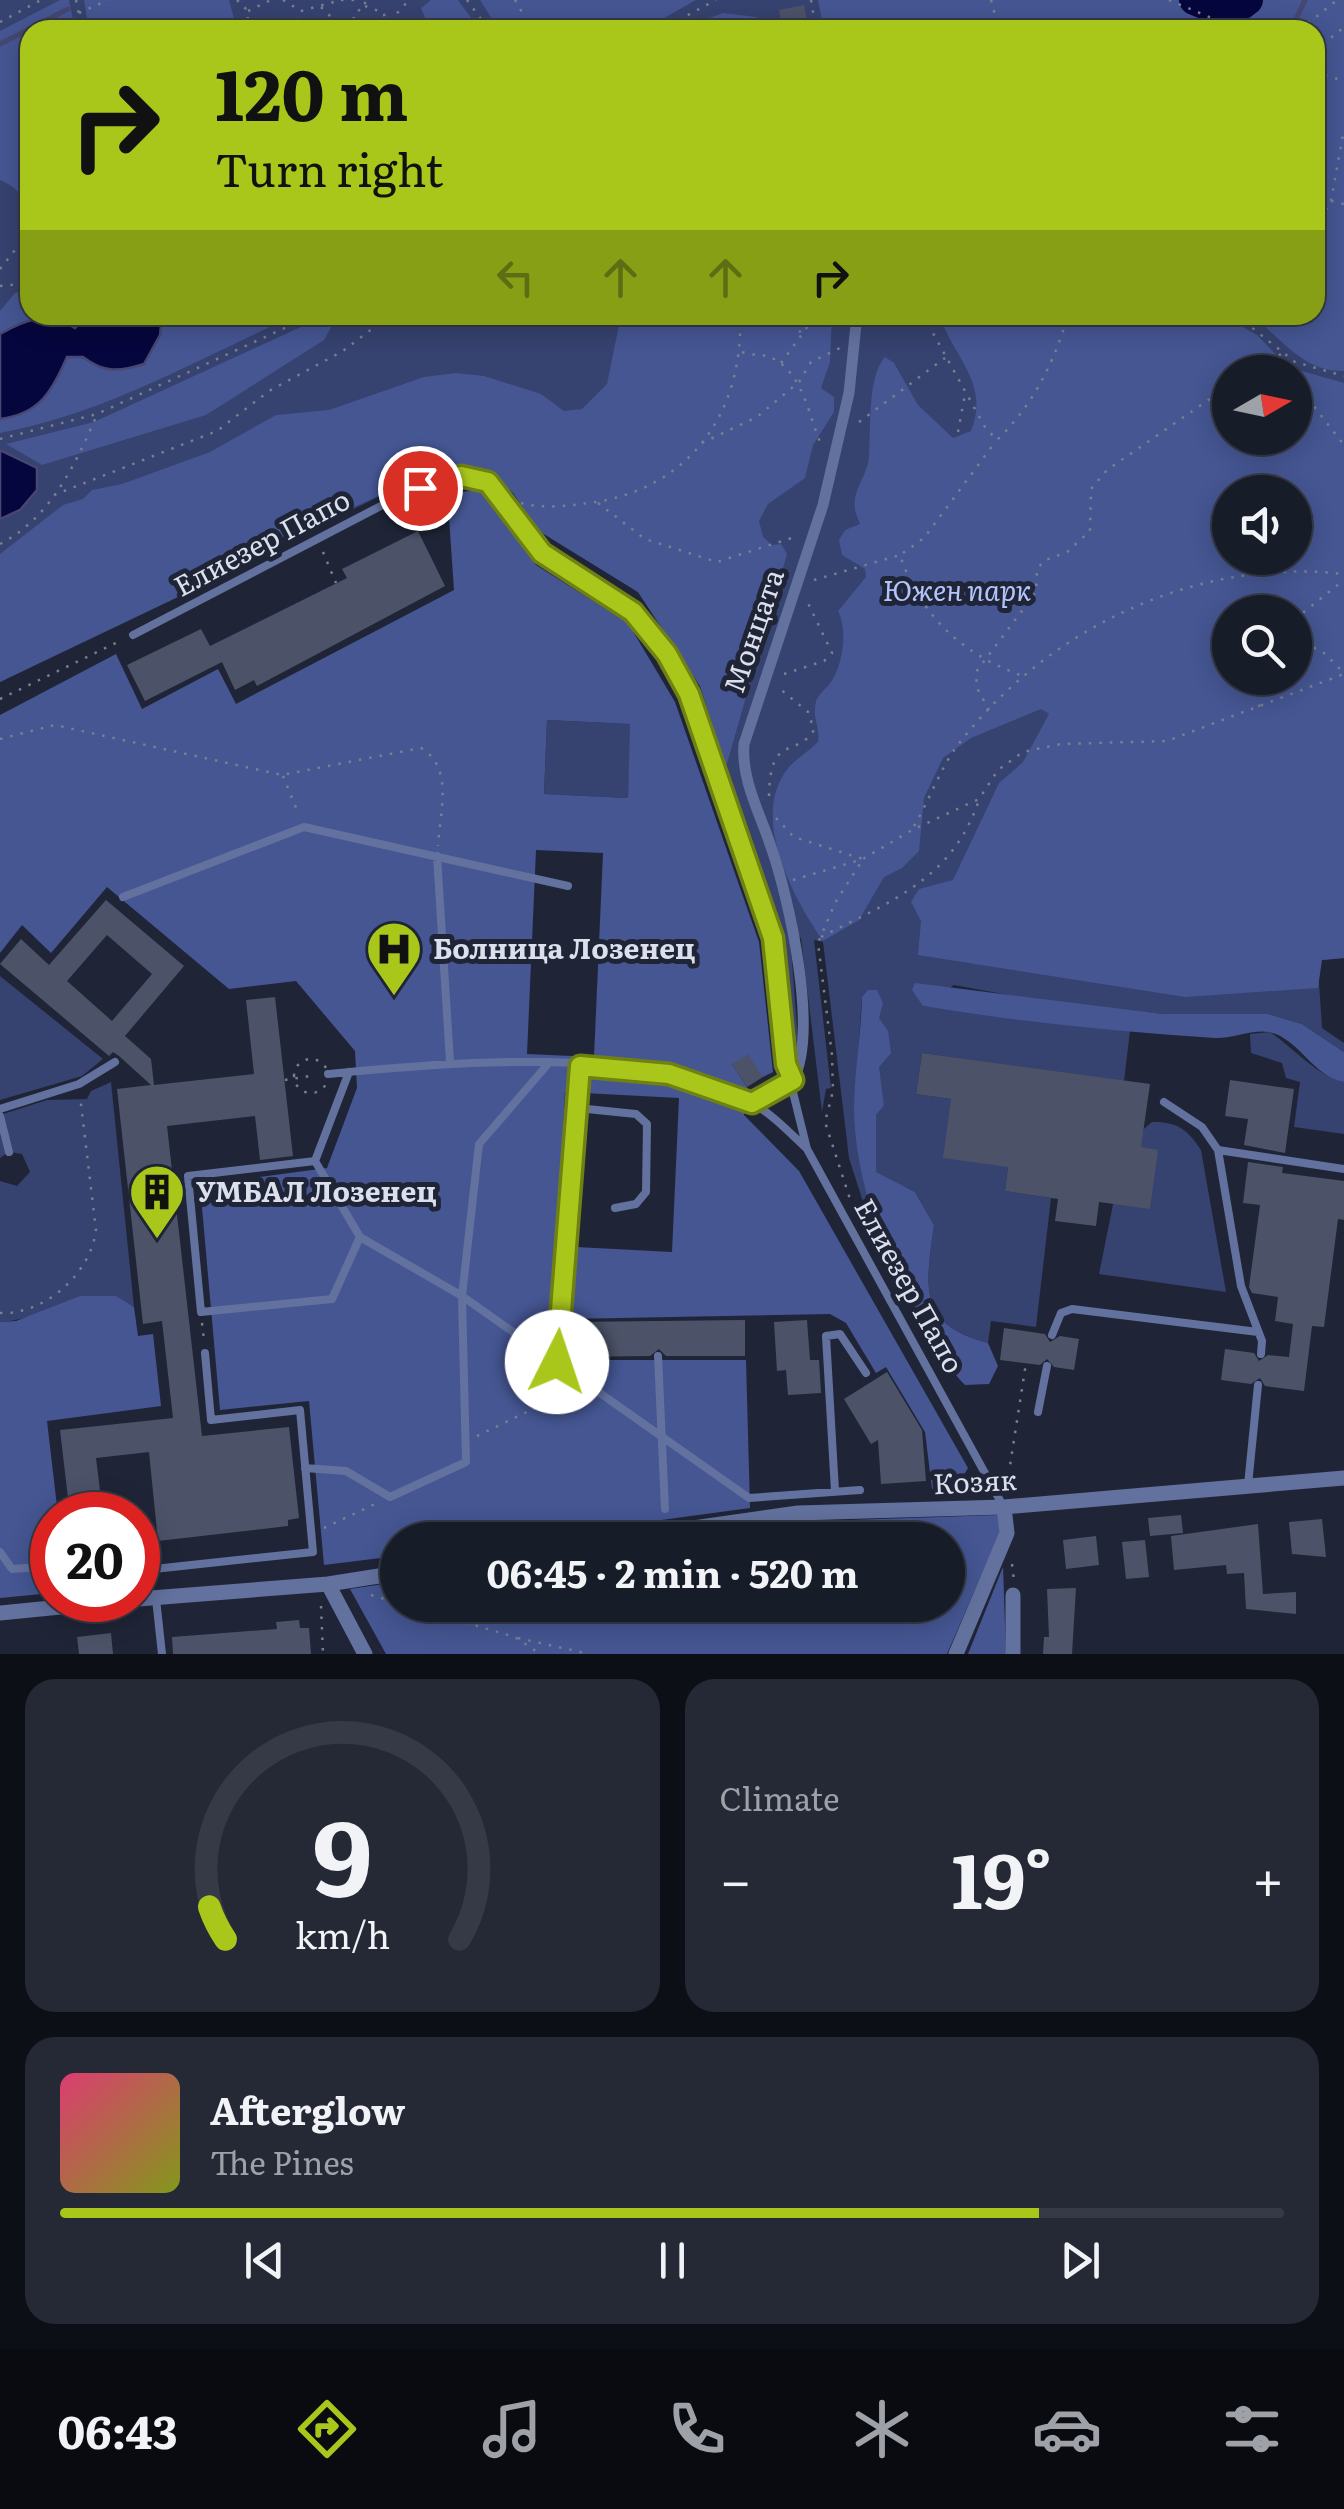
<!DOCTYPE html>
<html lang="en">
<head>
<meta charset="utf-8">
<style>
	:root { --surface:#171c29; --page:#242935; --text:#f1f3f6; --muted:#9ea1a8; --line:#363a46; --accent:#a9c71b }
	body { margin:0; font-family:Literata,serif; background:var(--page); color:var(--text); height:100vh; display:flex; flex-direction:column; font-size:38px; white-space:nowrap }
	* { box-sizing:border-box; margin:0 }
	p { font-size:32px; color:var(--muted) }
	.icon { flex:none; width:55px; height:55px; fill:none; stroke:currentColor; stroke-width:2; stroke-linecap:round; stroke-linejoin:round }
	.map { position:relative; height:1654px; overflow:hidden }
	.drawer { display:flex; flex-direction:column; gap:25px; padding:25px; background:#0d0f17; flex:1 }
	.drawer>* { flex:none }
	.guide { position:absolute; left:20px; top:20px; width:1305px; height:305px; border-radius:30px; box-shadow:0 5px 25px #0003,0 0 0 2px var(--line); background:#a9c71b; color:#111; overflow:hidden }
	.needle { width:65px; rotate:81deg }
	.tools { position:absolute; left:1212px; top:355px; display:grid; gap:20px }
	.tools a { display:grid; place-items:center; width:100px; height:100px; border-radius:50%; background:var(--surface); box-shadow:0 5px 25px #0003,0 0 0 2px var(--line); font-size:50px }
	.speed { position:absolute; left:30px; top:1492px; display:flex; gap:20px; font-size:50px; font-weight:700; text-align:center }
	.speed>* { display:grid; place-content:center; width:130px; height:130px; border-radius:50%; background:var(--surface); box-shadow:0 5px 25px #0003,0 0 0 2px var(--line); line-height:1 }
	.speed .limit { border:15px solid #d22; background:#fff; color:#111 }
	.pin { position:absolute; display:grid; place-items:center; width:85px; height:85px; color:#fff; margin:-42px; border:5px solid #fff; border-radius:50%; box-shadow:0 2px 10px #0007 }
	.me { position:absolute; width:110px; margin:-55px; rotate:4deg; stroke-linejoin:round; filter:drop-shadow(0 0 8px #0008) }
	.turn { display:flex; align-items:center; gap:35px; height:210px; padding:0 30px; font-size:45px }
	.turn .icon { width:130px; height:130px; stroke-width:2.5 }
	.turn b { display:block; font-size:70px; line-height:85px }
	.lanes { display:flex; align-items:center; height:95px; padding:0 30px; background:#0003; justify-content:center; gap:50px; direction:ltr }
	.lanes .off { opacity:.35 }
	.big { font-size:75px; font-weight:700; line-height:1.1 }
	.drawer .tile { flex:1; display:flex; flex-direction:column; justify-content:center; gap:15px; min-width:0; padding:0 35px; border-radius:30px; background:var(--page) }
	.drawer .dial { align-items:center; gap:0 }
	.dial svg { height:260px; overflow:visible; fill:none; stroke:var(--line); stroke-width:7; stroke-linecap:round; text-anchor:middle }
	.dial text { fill:var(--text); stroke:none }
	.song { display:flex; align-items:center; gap:30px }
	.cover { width:120px; height:120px; border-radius:15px; background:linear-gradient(135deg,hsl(340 70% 55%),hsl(70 70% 35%)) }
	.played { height:10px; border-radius:5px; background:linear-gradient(90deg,var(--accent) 80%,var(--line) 80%) }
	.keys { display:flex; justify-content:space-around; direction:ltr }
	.heat { display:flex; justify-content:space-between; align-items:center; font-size:55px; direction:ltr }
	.drawer .tiles { flex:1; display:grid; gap:25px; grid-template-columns:1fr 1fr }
	.tile:last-child { grid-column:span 2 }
	.trip { position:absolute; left:380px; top:1522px; width:585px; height:100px; border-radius:50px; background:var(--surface); box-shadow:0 5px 25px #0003,0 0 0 2px var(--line); font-weight:700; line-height:100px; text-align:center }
	.tabs { display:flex; height:160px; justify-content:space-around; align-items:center; background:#090b10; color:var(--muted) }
	.tabs .icon { width:70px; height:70px }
	.tabs .selected { color:var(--accent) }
	.tabs b { font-size:45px; color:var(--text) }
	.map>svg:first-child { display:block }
	.green { fill:#36426f; fill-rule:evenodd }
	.forest { fill:#455693; fill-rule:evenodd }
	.water { fill:#06063e; stroke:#464772; stroke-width:2.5 }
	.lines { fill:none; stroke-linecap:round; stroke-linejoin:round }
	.stream { stroke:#464772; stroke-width:5 }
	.river { stroke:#06063e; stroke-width:30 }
	.building { fill:#4c5368; fill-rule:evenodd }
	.path { stroke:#797f8e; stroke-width:2.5; stroke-dasharray:2.5 8; stroke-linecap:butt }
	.service { stroke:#63719e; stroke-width:8 }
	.pedestrian { stroke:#63719e; stroke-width:11 }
	.minor { stroke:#63719e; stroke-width:15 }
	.route-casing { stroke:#6e8112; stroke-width:25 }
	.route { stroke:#a9c71b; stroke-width:18 }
	.labels { text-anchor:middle; stroke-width:10; stroke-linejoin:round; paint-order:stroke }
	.street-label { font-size:28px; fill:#dbe0ec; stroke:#1f2537 }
	.park-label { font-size:28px; font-style:italic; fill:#b2c4fa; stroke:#1f2537 }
	.poi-label { font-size:28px; font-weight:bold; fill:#dbe0ec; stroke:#1f2537; text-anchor:start }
</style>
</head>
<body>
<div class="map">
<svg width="1344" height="1654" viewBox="0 0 1344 1654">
	<rect width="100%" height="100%" fill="#1f2537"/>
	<path class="green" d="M0,0H1344V958L1322,960L1318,967L1322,1028L1344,1043V1052L1302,1024L1268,1014H1163L1035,1000L954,985L923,1006L1130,1031L1124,1081L922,1053L916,1094L951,1099L1008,1167L1005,1191L1051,1198L1036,1327L991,1321L988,1343C916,1324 926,1284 934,1225L915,1192L876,1173V1115L884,1106L862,997L854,1110L890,1261L933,1343L880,1255L849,1158L823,942L814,940L831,1088L826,1089L822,1112L801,938L790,934L799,1054L794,1061L783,934L700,686L638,592L539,531L513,493L486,469L460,465L419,477L0,682ZM30,30H1315V315H30ZM1230,372H1295V438H1230ZM1230,492H1295V558H1230ZM1230,612H1295V678H1230Z
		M547,720L631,724L628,798L544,794Z
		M0,976L103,1059L82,1076L0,1100Z
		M1270,1032C1292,1047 1320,1078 1344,1082V1134L1294,1127L1300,1082L1286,1078L1282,1063L1251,1053L1250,1034Z
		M111,1082L134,1307C86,1278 49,1320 0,1322V1181L17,1186L30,1172L22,1154L9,1152L0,1158V1115L47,1100L87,1099L91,1091Z
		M1152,1122C1178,1122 1187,1129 1201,1150L1226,1292L1099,1274L1125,1145Z"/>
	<path class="forest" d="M60,0H69L75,30H30V217L25,226C28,202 23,190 0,180V31Z
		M84,0H229L237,30H89Z
		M431,0H458L480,30H430L421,8Z
		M480,0H696L643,30H499Z
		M818,0H1344V371C1301,372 1281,336 1250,315H1315V30H824Z
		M723,13L756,17L768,30H678Z
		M30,290V315H86L75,328H11L0,334V311L15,293Z
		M162,315H296C200,358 105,414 0,433V419C35,415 54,389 66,357C102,356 99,380 144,363L160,335Z
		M327,315H338L324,340L206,415L42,465L6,444L94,422Z
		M621,315H832L830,362L821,388L834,397V412L813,445L805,478L768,504L759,521L763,537L772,545L781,544L787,554L726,767L700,686L638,592L539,531L513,493L487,469L460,465L419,477L285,539L243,566L0,682V554L63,505L83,499L92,490L122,484L210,452L276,415L329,410L424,377L456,373L484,376L541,394L564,411L582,409L607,384Z
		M939,315H1221L1257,335L1288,367L1344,383V958L1322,960L1318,988L1185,997L918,955L921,921L911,902L919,889L953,880L999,783L1023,762L1049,714L1041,709L971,738L943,758L924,798L919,851L902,868L884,877L859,920L823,941C794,899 748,816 789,767C797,758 809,751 818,742C820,729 814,721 815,709C815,695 824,692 831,682C843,664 848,630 838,611L866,577L865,569L842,555L839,540L845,530L860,524C859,521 855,512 855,509C852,490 868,475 869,456C871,431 867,376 885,357L894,363L918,405L953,438L971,431C990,383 954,358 939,315ZM1230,372H1295V438H1230ZM1230,492H1295V558H1230ZM1230,612H1295V678H1230Z
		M475,490L487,495L536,565L628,623L675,702L759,942L773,1072L763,1077L732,1064L747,1087L744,1115L799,1171L968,1468L951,1496L933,1497L925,1432L886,1367L876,1373L846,1323L830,1314L568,1319V1360H746L750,1508L514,1540H398L397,1556L324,1565L309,1401L220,1410L200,1185L327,1168L357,1088L355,1051L296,981L229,989L107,887L51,953L22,925L0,953V715L116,654L142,709L218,669L236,704L454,590L448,503L455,493ZM547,720L630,724L628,798L544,794ZM536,850L603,853L594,1057L527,1054ZM565,1092L679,1098L672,1252L557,1246Z
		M915,983L1163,1014H1268L1302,1024L1344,1052V1082C1313,1077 1299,1038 1269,1032C1252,1029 1232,1039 1215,1038C1117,1032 1020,1022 923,1006L912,990Z
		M868,990H877L883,1003L879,1018L888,1031L891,1053L879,1067L884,1106L876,1115V1172L915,1192L934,1225C926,1285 916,1324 988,1343L998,1366L989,1384L965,1385C905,1321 856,1199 854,1112C854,1074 861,1035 862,997Z
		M80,1296H116L134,1307L138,1336L153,1334L161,1406L47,1421L58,1515H52V1593L0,1598V1322L16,1321Z
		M998,1515L1000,1532L947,1654H386L350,1589L397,1582L398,1605H948V1540H655L760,1523Z
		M1003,1567L1006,1654H968Z"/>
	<path class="water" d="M86,315H162L160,335L144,364C119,372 104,373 83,357H67C52,392 39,414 0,419V334C26,319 48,311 75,328Z
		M0,450L37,468V490L20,510L0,519Z"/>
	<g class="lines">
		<path class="stream" d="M1291,30L1305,0
			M0,44L68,9"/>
		<path class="river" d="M1194,0C1215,9 1229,17 1248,0"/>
	</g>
	<path class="building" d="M804,5L809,30H783L779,10Z
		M418,531L445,586L257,686L254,680L235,690L222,662L145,701L127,665L201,629L210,646L347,578L342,569Z
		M106,900L184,966L125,1036L151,1059L154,1085L254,1074L246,1000L275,997L293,1156L260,1160L255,1116L167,1126L202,1436L289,1427L299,1518L288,1520V1526L158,1541L149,1452L96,1458L103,1515H70L60,1430L173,1418L162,1321L143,1324L117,1089L151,1085L119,1056L113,1052L109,1056L0,964L21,939L49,965ZM107,935L152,974L112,1021L67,981Z
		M922,1053L1150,1084L1141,1147L1158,1150L1150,1209L1099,1202L1096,1226L1055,1221L1058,1199L1005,1191L1008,1167L943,1158L951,1099L916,1094Z
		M748,1054L763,1077L747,1087L732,1064Z
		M1230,1080L1294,1089L1285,1153L1244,1145L1248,1119L1225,1116Z
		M1248,1162L1283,1167L1282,1173L1344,1181V1220L1338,1219L1324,1327L1312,1326L1304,1391L1265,1386L1260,1378L1251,1384L1221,1380L1225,1349L1254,1353L1259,1361L1268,1355L1289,1357L1293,1324L1275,1321L1278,1297L1252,1293L1249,1287L1260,1205L1243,1203Z
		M745,1320V1356H666L659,1349L650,1356L571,1357V1322Z
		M807,1320L810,1360H819L821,1393L788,1395L786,1370L777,1371L774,1322Z
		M1004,1328L1045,1334L1050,1342L1060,1336L1079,1339L1074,1370L1054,1367L1047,1359L1040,1365L1000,1360Z
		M887,1372L922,1430L926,1481L881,1484L878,1440L871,1444L844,1399Z
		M1181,1515L1183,1533L1150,1536L1148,1518Z
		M1322,1519L1326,1557L1292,1554L1289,1522Z
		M1258,1524L1263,1594L1296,1592V1614L1246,1609L1244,1573L1227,1574L1226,1565L1174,1570L1171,1536Z
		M1096,1536L1099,1565L1066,1569L1063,1540Z
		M1145,1540L1149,1577L1126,1579L1122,1542Z
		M1076,1588L1072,1654H1043L1044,1637H1049L1047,1589Z
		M299,1620L300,1628H309L311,1654H173L172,1637L277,1629L276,1622Z
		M111,1633L113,1654H79L77,1637Z"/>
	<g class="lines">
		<path class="path" d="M76,0L82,30
			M237,0L247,10
			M283,0L301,11L341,0
			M341,0H354
			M467,0L489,30
			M515,0L532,30
			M811,0L816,30
			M991,0L999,30
			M1169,0L1240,30
			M365,6L384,13L386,30
			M321,7L342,28L352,25
			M248,11L271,0
			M79,13L108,0
			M390,21L409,0
			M0,22L41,0
			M247,30L248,13
			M292,30L300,12
			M353,30L354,14L365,6V0
			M660,30L716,0
			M1300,30L1337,0
			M1315,51L1344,27
			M1315,72L1344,81
			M1331,201L1344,129
			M1315,228L1331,201L1344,204
			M0,269L30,231
			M0,286L30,283
			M785,315L803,335
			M918,315L930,329
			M923,315L985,427L997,440C1033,405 1054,363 1068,315
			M1236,315L1295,362L1344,376
			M742,352C754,356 762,354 770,357C803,371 809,417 822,447
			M781,363L816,315
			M1252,372L1281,354L1291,372
			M1295,382L1344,445
			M859,422L945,358
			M958,432L965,394
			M0,439L97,414L313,315
			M702,443L757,417L799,382L811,362L840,348
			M54,495L217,431L269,391L343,351L390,315
			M521,503C543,509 566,506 589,503C689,490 744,413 740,315
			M598,503L645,539L717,562L798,536
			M0,544C50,518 74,467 96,417
			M323,552L336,583
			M903,553L924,538L996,441
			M814,580L900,555C920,616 963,655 1023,676
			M1295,619L1344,580
			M1295,638L1324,653L1343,672
			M784,674L824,661L832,653L807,601
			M0,699L120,641
			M1259,707L1261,678
			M989,710L977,688L976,672L1036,592L1037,570L1043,561L1067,552L1090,531L1091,489L1107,470L1230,385
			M0,739L55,725L282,775L421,748C454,768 440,811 438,846
			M283,776L299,815
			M769,796C770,732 796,759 814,730L808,712L779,688
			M776,818L794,837L863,859L835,903L818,943L832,1055L833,1091L825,1122L850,1199
			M914,826C929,801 940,769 957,746C1047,628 1197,557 1344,574
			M793,880L863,859L912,830L979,799L998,770L1023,752L1061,744L1167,741L1344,674
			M821,937C891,901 952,880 979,800
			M294 1076a17 17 0 1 1 34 0a17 17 0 1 1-34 0Z
			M285,1080L316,1075
			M0,1313C45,1315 91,1273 96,1230L80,1096
			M202,1323L204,1340
			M477,1436L572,1390
			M1007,1485L1026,1363
			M324,1528L375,1504
			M1012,1564L1014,1581
			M371,1595L398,1603
			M405,1605L515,1637L540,1654
			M321,1606L323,1654
			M518,1638L589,1654"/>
		<path class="service" d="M133,635L400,496L461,477L488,482L542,553L633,612L667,654L689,694L773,938L786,1064L807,1149L1003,1506
			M437,856L450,1062
			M123,897L304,827L568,886
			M328,1074C446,1063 642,1044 749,1101C771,1113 789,1132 807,1149
			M1164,1102L1202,1127L1218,1150L1241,1286L1262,1341L1261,1354
			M752,1103L793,1080
			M577,1108L636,1114L647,1124L646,1192L636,1204L615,1208
			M0,1109L79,1084L115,1062
			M0,1116L9,1152
			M1218,1150L1344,1169
			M315,1161L360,1237L332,1299L201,1312L188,1176L315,1161L349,1072
			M360,1237L462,1296L749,1498L860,1490
			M1052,1335L1061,1313L1072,1309L1258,1332
			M658,1356L665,1509
			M557,1363L580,1066
			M1038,1412L1047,1366
			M305,1468L346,1471L390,1497L466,1462L462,1296L479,1144L548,1064
			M1248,1485L1258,1385
			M835,1491L826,1336L840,1334L866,1373
			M0,1552L12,1569L52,1566
			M138,1561L154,1569L313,1552L300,1410L211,1420L205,1353
			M156,1599L162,1654"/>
		<path class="pedestrian" d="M793,1080C819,1032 789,898 771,847C760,813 741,780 744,744L823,505L849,393L857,315"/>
		<path class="minor" d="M609,1540L798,1513L1004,1507L1344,1478
			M328,1584L365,1654
			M1013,1595V1654
			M138,1599L328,1584L398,1573
			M0,1613L131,1600
			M956,1654L1007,1533L1004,1507"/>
	</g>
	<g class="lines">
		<g class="route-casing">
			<path id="route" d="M420,488L461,476L488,482L542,553L633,612L667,654L689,694L773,938L786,1064L793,1080L752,1103L669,1074L580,1066L557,1362"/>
		</g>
		<use href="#route" class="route"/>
	</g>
	<defs>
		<g id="hospital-pin" transform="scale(2.875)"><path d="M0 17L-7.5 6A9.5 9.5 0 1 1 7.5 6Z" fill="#a9c71b" stroke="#1f2537"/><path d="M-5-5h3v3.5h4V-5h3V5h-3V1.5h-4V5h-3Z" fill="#111"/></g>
		<g id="building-pin" transform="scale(2.875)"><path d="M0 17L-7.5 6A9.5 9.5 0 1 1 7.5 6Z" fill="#a9c71b" stroke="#1f2537"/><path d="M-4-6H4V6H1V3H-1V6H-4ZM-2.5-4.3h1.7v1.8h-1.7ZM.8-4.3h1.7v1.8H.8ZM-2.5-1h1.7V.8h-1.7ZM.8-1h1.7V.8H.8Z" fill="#111"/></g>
	</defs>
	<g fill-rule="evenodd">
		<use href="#hospital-pin" x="394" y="949"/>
		<use href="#building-pin" x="157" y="1192"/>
	</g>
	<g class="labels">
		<g class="street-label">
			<text transform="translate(262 543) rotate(-28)" y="10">Елиезер Папо</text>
			<text transform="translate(754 631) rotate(-71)" y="10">Монцата</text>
			<text transform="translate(909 1286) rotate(61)" y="10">Елиезер Папо</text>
			<text transform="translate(975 1482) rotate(-3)" y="10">Козяк</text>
		</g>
		<g class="park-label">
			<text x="957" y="601">Южен парк</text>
		</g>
		<g class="poi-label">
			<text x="433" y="959">Болница Лозенец</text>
			<text x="196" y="1202">УМБАЛ Лозенец</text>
		</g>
	</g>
</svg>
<div class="tools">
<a><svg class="needle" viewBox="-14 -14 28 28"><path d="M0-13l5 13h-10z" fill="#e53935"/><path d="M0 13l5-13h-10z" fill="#9ea1a8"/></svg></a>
<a><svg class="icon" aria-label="sound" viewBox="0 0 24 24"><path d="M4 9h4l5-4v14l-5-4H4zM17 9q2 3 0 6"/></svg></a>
<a><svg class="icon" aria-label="search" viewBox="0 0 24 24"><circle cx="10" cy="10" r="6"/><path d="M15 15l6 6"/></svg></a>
</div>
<div class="speed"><div class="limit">20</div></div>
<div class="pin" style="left:420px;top:488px;background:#d93025"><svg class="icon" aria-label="arrive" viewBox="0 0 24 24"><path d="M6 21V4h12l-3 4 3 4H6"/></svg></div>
<svg class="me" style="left:557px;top:1362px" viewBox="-20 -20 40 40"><circle r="19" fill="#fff"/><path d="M0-13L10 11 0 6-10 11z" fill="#a9c71b"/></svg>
<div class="trip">06:45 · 2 min · 520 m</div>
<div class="guide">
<div class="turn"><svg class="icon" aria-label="right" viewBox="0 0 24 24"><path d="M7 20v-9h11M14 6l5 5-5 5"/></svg><div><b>120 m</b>Turn right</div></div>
<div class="lanes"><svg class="icon off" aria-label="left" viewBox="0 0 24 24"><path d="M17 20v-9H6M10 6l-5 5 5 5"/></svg><svg class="icon off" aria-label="ahead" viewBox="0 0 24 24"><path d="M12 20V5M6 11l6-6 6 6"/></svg><svg class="icon off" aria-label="ahead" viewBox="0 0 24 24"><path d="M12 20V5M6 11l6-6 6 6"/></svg><svg class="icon" aria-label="right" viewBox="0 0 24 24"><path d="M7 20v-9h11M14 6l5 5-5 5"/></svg></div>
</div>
</div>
<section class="drawer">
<div class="tiles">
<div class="tile dial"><svg viewBox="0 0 100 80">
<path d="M14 69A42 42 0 1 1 86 69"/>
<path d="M14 69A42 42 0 0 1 9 59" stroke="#a9c71b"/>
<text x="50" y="56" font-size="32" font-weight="700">9</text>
<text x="50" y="72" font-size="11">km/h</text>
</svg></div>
<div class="tile"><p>Climate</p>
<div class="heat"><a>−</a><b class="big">19°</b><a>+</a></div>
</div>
<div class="tile">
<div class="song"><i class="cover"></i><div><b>Afterglow</b><p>The Pines</p></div></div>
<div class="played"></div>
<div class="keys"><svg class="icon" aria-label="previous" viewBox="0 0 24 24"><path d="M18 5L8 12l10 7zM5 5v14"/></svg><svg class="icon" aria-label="pause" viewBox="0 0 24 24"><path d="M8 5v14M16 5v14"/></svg><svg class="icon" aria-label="next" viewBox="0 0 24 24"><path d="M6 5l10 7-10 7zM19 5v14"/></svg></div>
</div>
</div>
</section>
<nav class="tabs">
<b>06:43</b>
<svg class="icon selected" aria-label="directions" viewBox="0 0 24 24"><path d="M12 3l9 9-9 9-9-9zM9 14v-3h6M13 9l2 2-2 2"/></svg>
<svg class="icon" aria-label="music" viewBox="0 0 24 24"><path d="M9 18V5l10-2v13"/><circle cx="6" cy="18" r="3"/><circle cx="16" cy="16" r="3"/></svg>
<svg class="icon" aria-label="phone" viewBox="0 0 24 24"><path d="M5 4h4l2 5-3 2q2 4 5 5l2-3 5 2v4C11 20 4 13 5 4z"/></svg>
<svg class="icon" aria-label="climate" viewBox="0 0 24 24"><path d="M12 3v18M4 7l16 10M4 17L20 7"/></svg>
<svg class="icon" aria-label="car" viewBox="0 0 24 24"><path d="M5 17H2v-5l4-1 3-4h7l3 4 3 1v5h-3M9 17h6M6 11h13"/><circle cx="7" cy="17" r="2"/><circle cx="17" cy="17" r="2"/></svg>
<svg class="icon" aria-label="filters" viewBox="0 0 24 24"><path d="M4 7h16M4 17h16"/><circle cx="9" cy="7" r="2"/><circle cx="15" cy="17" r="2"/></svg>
</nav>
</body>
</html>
